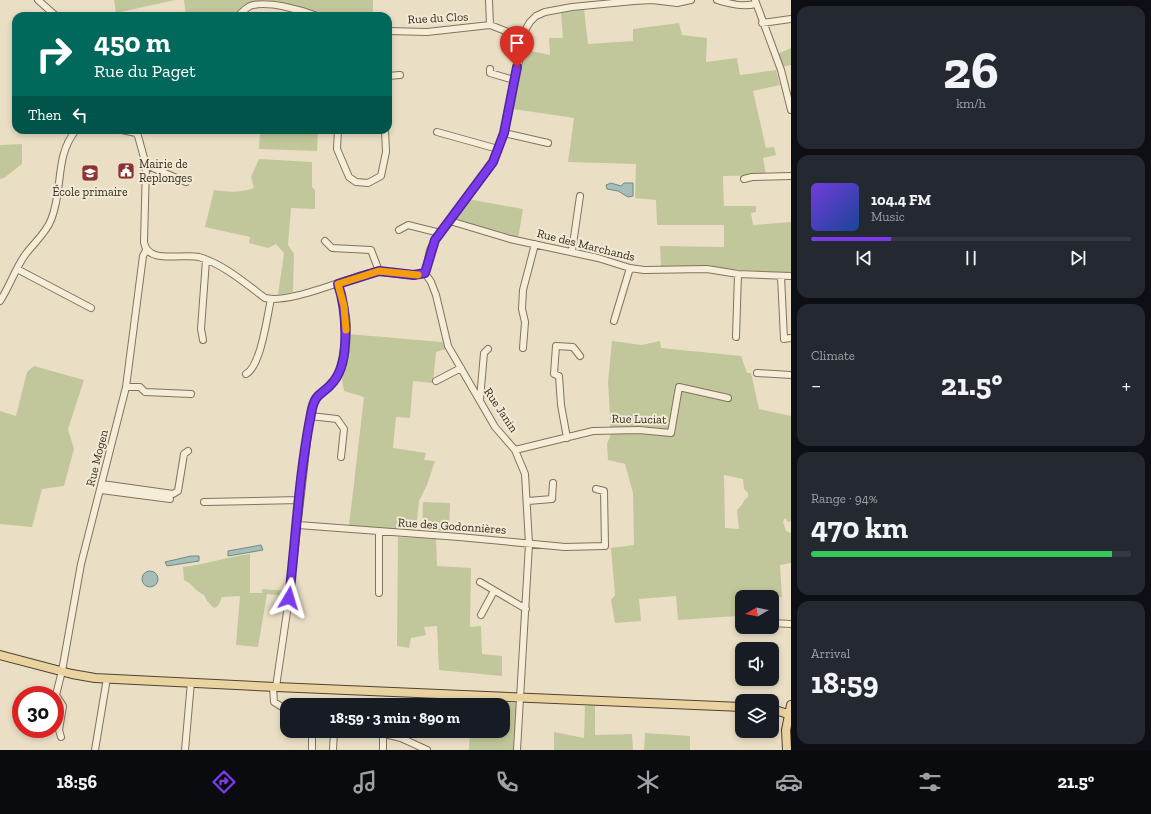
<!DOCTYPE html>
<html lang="en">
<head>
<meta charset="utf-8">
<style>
	:root { --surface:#171b24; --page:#242831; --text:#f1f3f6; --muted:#9ea1a6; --line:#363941; --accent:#7c3aed }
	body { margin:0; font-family:"Zilla Slab",serif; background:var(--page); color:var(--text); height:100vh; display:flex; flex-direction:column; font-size:15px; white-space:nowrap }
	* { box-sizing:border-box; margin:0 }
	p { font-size:13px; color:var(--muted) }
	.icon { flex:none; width:22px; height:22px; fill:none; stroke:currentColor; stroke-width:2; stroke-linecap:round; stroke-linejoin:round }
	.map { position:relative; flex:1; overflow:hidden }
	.details { display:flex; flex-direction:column; gap:6px; padding:6px; background:#0d0f14; width:360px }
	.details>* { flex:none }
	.guide { position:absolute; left:12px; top:12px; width:380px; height:122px; border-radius:12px; box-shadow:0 2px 6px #0003; background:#00695c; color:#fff; overflow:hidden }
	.needle { width:26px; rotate:261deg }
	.fabs { position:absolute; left:735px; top:590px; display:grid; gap:8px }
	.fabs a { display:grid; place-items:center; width:44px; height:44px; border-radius:8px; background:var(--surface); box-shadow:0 2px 6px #0003; font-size:20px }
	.speed { position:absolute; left:12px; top:686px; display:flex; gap:8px; font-size:20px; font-weight:700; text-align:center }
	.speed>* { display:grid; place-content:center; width:52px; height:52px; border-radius:50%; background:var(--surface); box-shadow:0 2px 6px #0003; line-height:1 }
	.speed .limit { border:6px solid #d22; background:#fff; color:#111 }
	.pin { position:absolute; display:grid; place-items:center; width:34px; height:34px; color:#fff; margin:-41px -17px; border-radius:50% 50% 50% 0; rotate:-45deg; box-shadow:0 0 4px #0007 }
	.pin .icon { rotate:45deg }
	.me { position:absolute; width:44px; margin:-22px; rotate:7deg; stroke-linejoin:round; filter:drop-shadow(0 0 3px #0008) }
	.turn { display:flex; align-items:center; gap:14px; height:84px; padding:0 16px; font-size:18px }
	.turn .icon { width:52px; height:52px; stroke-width:2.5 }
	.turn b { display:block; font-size:28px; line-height:34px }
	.then { display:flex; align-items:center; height:38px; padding:0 16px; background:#0003; gap:8px; font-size:15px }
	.big { font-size:30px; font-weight:700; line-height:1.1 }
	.details .widget { flex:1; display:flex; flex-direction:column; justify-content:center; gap:6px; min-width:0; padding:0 14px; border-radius:12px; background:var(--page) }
	.details .dial { align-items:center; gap:0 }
	.dial b { font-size:52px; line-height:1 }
	.song { display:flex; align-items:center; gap:12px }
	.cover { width:48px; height:48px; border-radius:6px; background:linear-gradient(135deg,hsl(260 70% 55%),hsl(220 70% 35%)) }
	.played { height:4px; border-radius:2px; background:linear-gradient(90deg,var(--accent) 25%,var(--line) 25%) }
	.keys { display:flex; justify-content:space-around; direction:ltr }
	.heat { display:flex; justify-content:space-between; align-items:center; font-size:22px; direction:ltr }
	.charge { height:6px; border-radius:3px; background:linear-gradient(90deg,#34c759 94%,var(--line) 0) }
	.trip { position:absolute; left:280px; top:698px; width:230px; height:40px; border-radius:12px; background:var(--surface); box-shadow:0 2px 6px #0003; font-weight:700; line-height:40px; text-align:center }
	.tab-bar { display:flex; height:64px; justify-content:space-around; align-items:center; background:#090b0e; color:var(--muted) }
	.tab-bar .icon { width:28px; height:28px }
	.tab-bar .active { color:var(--accent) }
	.tab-bar b { font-size:18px; color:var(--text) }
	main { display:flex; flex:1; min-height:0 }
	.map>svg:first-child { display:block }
	.green { fill:#c1c79a; fill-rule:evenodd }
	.water { fill:#a6beb7; stroke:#6e8b84 }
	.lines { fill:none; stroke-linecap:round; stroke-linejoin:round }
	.minor-casing { stroke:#83725d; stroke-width:8 }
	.major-casing { stroke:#514031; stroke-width:10 }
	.minor { stroke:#f5edd8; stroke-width:6 }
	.major { stroke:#e9d4a1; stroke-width:8 }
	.route-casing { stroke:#51269a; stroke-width:10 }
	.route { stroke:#7c3aed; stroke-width:7 }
	.slow { stroke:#f59e0b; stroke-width:7 }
	.labels { text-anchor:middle; stroke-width:4; stroke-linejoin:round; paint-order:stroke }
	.street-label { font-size:12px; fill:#352a1f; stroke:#f2ead4 }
	.poi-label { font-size:12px; fill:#352a1f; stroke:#f2ead4; text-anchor:start }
</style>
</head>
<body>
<main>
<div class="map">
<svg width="791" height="750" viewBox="0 0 791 750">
	<rect width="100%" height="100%" fill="#eadfc5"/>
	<path class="green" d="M114,0H175L116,13Z
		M184,0H263L244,5L233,16H186Z
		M266,0H373V16H322C307,6 284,3 266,0Z
		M584,9L588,44L633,41V29L679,23L682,35L707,38L706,62L737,58L740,75L776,70L780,85L753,91L766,148L774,147L776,155L763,158L766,175L723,176L724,206H756V212L751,213L753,225L791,222V273L711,268L661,267L660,246L724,247V225H657L656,200L635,198L636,164L568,162L574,118L513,109L517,81L526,50L550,55L549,38H563L561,13Z
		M791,48V65L782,67L777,54Z
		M260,130H318L317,151L259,149Z
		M22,144V164L4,178L0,179V145Z
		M259,159L312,162V187L315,190V209L291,208L288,245L294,254L293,292L278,295L284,253L276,244L268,248L249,243L250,237L205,227L214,190C229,192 240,193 254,188L251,177Z
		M468,199L523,209L518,239L458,221L456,217Z
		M348,334L442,342L446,349L436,352L433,383L413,381L410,418L396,417L393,448L426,453L424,460L435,461L427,485L419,501L416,531L349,526L364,397L344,391L342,380Z
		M612,341L642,345L660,341L661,348L741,356L747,373H751L759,409L791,416V521L788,522L785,518L783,522L786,531L791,533V563L780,565L782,597H742V599L738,600L737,616L678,620L676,596L639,599L641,621L615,623L611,600L615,595L611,548L634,545L633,493L625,464L608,460L607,444L611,434L608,382ZM724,475L743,479L744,489L748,493V497C743,500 742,506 737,510L739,529L725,528Z
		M34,366L84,380L68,429L74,449L64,486L42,489L32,527L0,524V411L16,416L27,372Z
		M423,502L450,503L449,531L422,530Z
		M398,537L436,539L437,566L471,568L470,627L481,626L482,654L502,656V676L439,670L437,626L424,627L426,635L411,638L409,648L397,646Z
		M250,554V593H262V589L287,591L286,596L267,594L258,647L236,645L240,596L222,597L218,606L214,608L207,601L204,595C195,591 193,584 184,580L183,567C207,564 227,557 250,554Z
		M487,701L518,703L514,750H469L470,731H503V705H487Z
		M585,706H595V735L632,734L633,750H554V732L584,738Z
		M645,733L690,736V750H644Z"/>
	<path class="water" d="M611,183L621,186L624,183H633V196L628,197L618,191L607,189L606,185Z
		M261,545L263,550L228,556V551Z
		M191,556H199V561L167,566L165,562Z
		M142 579a8 8 0 1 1 16 0a8 8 0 1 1-16 0Z"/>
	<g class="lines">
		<g class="minor-casing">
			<path id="minor" d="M38,0L56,16
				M489,0L490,25L521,37
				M717,0C730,4 742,7 756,4
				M755,0L781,70L791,110
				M238,16C241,13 246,8 250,6C267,0 301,10 317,16
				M762,23L791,19
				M388,31L427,32L490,25
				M490,69V73L514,80
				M388,76L400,75
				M122,130L136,133L138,136L146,165L144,242C147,265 183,253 199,257C223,264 245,283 265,298C290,304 344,279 370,273C388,268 408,280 425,273
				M338,130L337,149L349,177L356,182L368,183L381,176L386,152L385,130
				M437,132L498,149
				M504,133L548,143
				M146,165L186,182
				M744,179L752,177L791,176
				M450,221L510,239L598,258L630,268L644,270L707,269L738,274L791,276
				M399,230L408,225L440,233
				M325,241L332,248L371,250L379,271
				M572,251L580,196
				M17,269L91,308
				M781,276L784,339L791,338
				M0,301C10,286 15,269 25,255C33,244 46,233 51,220C64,188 54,157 76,130
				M614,321L630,268
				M736,337L738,274
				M203,340L201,329L206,260
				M523,348L525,322L522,309L523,290L535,244
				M757,373L791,375
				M246,374C261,366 267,317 271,299
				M436,381L461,368
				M126,387H140L145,392L191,394
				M480,399L484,353L488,349
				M310,416L337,419L344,429L341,457
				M567,438L561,405L559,376L554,374L556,346L573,347L580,356
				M515,450L593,431L639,430L671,433L679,387L728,398
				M102,484L173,494L178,491L184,454L188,451
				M101,490L170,499
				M528,501L552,499L553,483
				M204,502L300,500
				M298,525L459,537L565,547L605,546L604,491L596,489
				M480,582L526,609
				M379,593V532
				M481,615L494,591
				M772,623L791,624
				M273,687L274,702L287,710
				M276,687L289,598L310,416C315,391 321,397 334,382C342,371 347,339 347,326C346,312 342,296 338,284
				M372,731L401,738L427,750
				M61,737L59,730L63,706L56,695L62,671L81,564L126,387L143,256L146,250
				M95,750L107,678
				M185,750L191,682
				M312,750V731
				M333,750L334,731
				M383,750V734
				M517,750L529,544L525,474L515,450L495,427L448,346L436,295L431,282L425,273L430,250L435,240L493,163L504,133L511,100L514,80L521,54V37L530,22L536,16L545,12L572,7L634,1L652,0L677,3L691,0"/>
		</g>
		<g class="major-casing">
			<path id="major" d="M0,655L72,674L95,678L276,687L742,707
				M772,709L791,715
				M787,750L786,730L791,705"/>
		</g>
		<use href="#minor" class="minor"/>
		<use href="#major" class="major"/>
	</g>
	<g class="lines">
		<g class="route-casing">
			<path id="route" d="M289,598C296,537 299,474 311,414C315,390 323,396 334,381C351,359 346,308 338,284L379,271L414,275L425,273L435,240L493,162L504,133L517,67"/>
		</g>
		<use href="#route" class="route"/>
		<path class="slow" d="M346,330L344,306L338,284L379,271L418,275"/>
	</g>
	<defs>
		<g id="civic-square" transform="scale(0.9)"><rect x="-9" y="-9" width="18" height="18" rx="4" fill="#8c3333" stroke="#f2ead4"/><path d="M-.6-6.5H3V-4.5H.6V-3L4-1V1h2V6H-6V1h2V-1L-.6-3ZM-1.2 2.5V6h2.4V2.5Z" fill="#fff"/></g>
		<g id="school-square" transform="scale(0.9)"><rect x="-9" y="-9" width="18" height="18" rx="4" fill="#8c3333" stroke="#f2ead4"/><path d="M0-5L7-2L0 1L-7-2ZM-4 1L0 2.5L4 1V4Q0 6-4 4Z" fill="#fff"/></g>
	</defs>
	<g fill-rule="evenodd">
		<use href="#civic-square" x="126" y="171"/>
		<use href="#school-square" x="90" y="173"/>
	</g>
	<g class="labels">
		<g class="street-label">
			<text transform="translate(438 18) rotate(-3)" y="4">Rue du Clos</text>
			<text transform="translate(586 245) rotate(14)" y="4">Rue des Marchands</text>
			<text transform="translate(501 410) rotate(56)" y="4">Rue Janin</text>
			<text transform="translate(639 419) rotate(1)" y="4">Rue Luciat</text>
			<text transform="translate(97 458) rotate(-76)" y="4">Rue Mogen</text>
			<text transform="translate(452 526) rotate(4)" y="4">Rue des Godonnières</text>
		</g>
		<g class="poi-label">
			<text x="139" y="168">Mairie de<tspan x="139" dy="14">Replonges</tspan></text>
			<text x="90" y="196" text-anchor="middle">École primaire</text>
		</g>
	</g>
</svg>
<div class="fabs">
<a><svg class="needle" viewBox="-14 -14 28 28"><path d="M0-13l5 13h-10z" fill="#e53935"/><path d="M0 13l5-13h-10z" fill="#9ea1a6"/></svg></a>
<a><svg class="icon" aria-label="sound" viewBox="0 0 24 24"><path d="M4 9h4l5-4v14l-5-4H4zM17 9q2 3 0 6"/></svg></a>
<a><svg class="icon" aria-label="layers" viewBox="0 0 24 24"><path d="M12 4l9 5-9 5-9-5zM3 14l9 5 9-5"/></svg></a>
</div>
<div class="speed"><div class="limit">30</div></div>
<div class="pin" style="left:517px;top:67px;background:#d93025"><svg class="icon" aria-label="arrive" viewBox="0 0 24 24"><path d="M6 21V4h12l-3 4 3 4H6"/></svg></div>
<svg class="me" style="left:289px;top:598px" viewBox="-20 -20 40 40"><path d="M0-17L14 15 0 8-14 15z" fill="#7c3aed" stroke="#fff" stroke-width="4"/></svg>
<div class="trip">18:59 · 3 min · 890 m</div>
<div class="guide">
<div class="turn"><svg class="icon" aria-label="right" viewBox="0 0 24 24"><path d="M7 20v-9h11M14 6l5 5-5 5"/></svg><div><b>450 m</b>Rue du Paget</div></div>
<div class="then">Then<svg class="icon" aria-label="left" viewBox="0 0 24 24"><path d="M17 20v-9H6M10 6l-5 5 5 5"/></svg></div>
</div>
</div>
<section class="details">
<div class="widget dial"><b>26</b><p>km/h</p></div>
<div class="widget">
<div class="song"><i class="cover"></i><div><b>104.4 FM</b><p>Music</p></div></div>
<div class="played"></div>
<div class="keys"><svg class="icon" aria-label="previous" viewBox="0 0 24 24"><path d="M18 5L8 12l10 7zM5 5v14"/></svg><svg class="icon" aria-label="pause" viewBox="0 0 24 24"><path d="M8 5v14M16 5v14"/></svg><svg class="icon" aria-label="next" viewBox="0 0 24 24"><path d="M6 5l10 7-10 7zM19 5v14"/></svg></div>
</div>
<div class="widget"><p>Climate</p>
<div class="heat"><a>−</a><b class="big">21.5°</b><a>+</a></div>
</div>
<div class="widget"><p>Range · 94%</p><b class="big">470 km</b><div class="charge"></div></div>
<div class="widget"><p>Arrival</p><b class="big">18:59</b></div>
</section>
</main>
<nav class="tab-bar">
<b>18:56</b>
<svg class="icon active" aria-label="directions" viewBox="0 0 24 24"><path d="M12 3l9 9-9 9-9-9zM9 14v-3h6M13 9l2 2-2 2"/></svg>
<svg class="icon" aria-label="music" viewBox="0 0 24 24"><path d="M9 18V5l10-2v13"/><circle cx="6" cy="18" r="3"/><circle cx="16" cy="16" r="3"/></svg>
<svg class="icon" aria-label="phone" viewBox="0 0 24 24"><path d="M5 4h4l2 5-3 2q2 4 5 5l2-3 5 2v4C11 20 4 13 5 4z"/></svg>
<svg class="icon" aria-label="climate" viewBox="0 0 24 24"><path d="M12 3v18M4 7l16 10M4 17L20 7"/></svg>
<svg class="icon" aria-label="car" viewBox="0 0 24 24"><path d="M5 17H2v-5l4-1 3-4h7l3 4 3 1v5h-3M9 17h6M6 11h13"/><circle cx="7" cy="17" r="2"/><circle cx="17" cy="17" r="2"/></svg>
<svg class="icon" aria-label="filters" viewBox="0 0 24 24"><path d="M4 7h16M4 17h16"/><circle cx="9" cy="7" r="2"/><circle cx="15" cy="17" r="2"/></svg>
<b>21.5°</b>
</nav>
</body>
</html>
